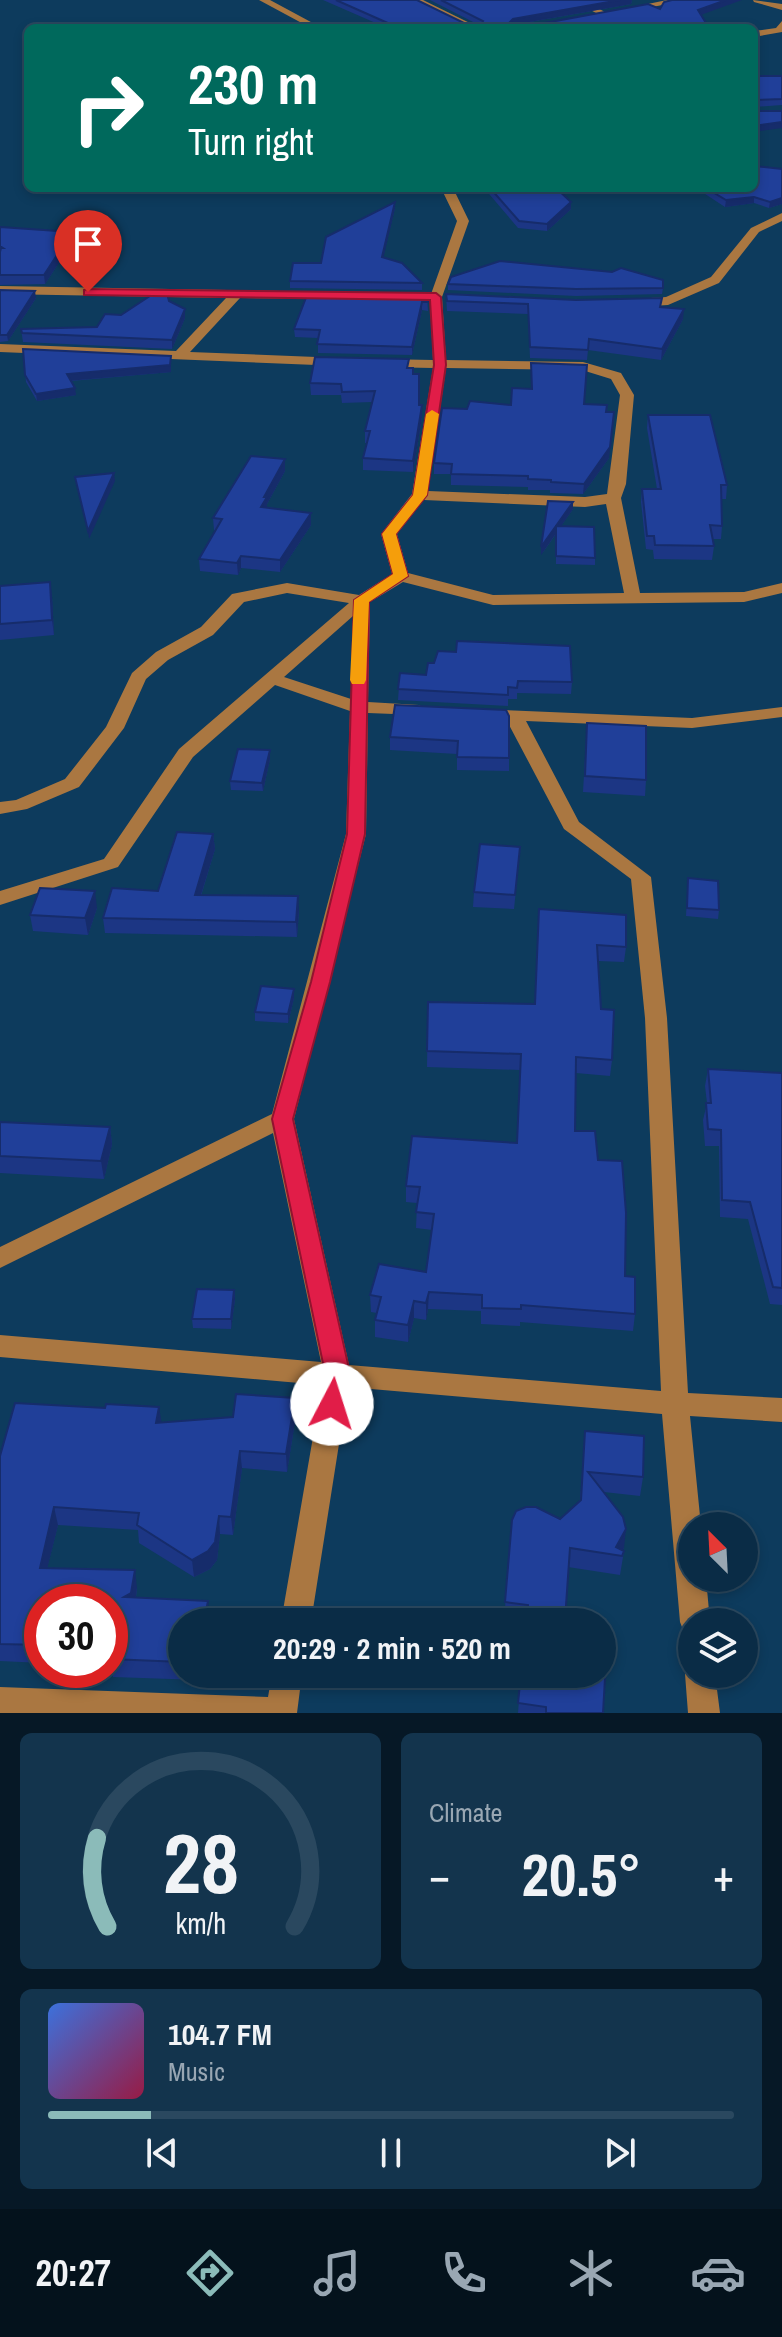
<!DOCTYPE html>
<html lang="en">
<head>
<meta charset="utf-8">
<style>
	:root { --surface:#0a2c46; --page:#13344d; --text:#f1f3f6; --muted:#99a7b3; --line:#2a485f; --accent:#8bbbb9 }
	body { margin:0; font-family:"Archivo Narrow",sans-serif; background:var(--page); color:var(--text); height:100vh; display:flex; flex-direction:column; font-size:30px; white-space:nowrap }
	* { box-sizing:border-box; margin:0 }
	p { font-size:26px; color:var(--muted) }
	.icon { flex:none; width:44px; height:44px; fill:none; stroke:currentColor; stroke-width:2; stroke-linecap:round; stroke-linejoin:round }
	.map { position:relative; height:1713px; overflow:hidden }
	.drawer { display:flex; flex-direction:column; gap:20px; padding:20px; background:#061826; flex:1 }
	.drawer>* { flex:none }
	.top-card { position:absolute; left:24px; top:24px; width:734px; height:168px; border-radius:12px; box-shadow:0 4px 12px #0003,0 0 0 2px var(--line); background:#00695c; color:#fff; overflow:hidden }
	.needle { width:52px; rotate:336deg }
	.controls { position:absolute; left:678px; top:1512px; display:grid; gap:16px }
	.controls a { display:grid; place-items:center; width:80px; height:80px; border-radius:50%; background:var(--surface); box-shadow:0 4px 12px #0003,0 0 0 2px var(--line); font-size:40px }
	.speed { position:absolute; left:24px; top:1584px; display:flex; gap:16px; font-size:40px; font-weight:700; text-align:center }
	.speed>* { display:grid; place-content:center; width:104px; height:104px; border-radius:50%; background:var(--surface); box-shadow:0 4px 12px #0003,0 0 0 2px var(--line); line-height:1 }
	.speed .limit { border:12px solid #d22; background:#fff; color:#111 }
	.pin { position:absolute; display:grid; place-items:center; width:68px; height:68px; color:#fff; margin:-82px -34px; border-radius:50% 50% 50% 0; rotate:-45deg; box-shadow:0 0 8px #0007 }
	.pin .icon { rotate:45deg }
	.me { position:absolute; width:88px; margin:-44px; rotate:5deg; stroke-linejoin:round; filter:drop-shadow(0 0 6px #0008) }
	.turn { display:flex; align-items:center; gap:28px; height:168px; padding:0 32px; font-size:36px }
	.turn .icon { width:104px; height:104px; stroke-width:2.5 }
	.turn b { display:block; font-size:56px; line-height:68px }
	.big { font-size:60px; font-weight:700; line-height:1.1 }
	.drawer .card { flex:1; display:flex; flex-direction:column; justify-content:center; gap:12px; min-width:0; padding:0 28px; border-radius:12px; background:var(--page) }
	.drawer .dial { align-items:center; gap:0 }
	.dial svg { height:208px; overflow:visible; fill:none; stroke:var(--line); stroke-width:7; stroke-linecap:round; text-anchor:middle }
	.dial text { fill:var(--text); stroke:none }
	.song { display:flex; align-items:center; gap:24px }
	.cover { width:96px; height:96px; border-radius:12px; background:linear-gradient(135deg,hsl(220 70% 55%),hsl(340 70% 35%)) }
	.played { height:8px; border-radius:4px; background:linear-gradient(90deg,var(--accent) 15%,var(--line) 15%) }
	.keys { display:flex; justify-content:space-around; direction:ltr }
	.heat { display:flex; justify-content:space-between; align-items:center; font-size:44px; direction:ltr }
	.drawer .tiles { flex:1; display:grid; gap:20px; grid-template-columns:1fr 1fr }
	.card:last-child { grid-column:span 2 }
	.trip { position:absolute; left:168px; top:1608px; width:448px; height:80px; border-radius:40px; background:var(--surface); box-shadow:0 4px 12px #0003,0 0 0 2px var(--line); font-weight:700; line-height:80px; text-align:center }
	.tab-bar { display:flex; height:128px; justify-content:space-around; align-items:center; background:#04121c; color:var(--muted) }
	.tab-bar .icon { width:56px; height:56px }
	.tab-bar .active { color:var(--accent) }
	.tab-bar b { font-size:36px; color:var(--text) }
	.map>svg:first-child { display:block }
	.lines { fill:none; stroke-linecap:round; stroke-linejoin:round }
	.minor { fill:#aa7741; fill-rule:evenodd }
	.wall { fill:#1c3684 }
	.shaded-wall { fill:#162c6b }
	.building { fill:#203f99; stroke:#162c6b; stroke-width:2 }
	.route { fill:#e11d48; stroke:#92132f; stroke-width:2 }
	.slow { fill:#f59e0b }
</style>
</head>
<body>
<div class="map">
<svg width="782" height="1713" viewBox="0 0 782 1713">
	<rect width="100%" height="100%" fill="#0d3b5d"/>
	<g class="lines">
		<path class="minor" d="M259,0H270L322,28H311Z
			M412,0H423L480,28H469Z
			M571,0H582L607,13L600,15Z
			M667,0H687L623,13L619,10Z
			M753,0L782,4V10L754,2Z
			M782,21V32L754,37V31L776,28Z
			M441,188H453L469,221L442,297L446,360L583,362L621,373L634,395L626,484L621,498L640,593L744,592L782,583V593L744,602L493,605L403,582L370,602L368,702L419,705L428,710L419,715L368,713L366,834L294,1119L349,1365L661,1391L645,1018L631,879L564,829L507,721L497,719L494,715L503,710L692,718L782,707V717L692,728L526,721L579,822L651,877L667,1018L688,1393L782,1398V1422L690,1416L701,1526H692V1578H706L710,1622H692V1635L684,1632L680,1622L662,1414L348,1387L311,1622H281L322,1385L0,1357V1335L321,1362L273,1133L0,1268V1247L272,1114L346,834L350,711L275,685L193,757L118,867L0,905V891L104,859L179,749L349,603L287,593L244,602L213,635L168,660L146,679L124,728L79,787L27,809L0,814V802L16,800L65,779L106,727L132,673L156,652L201,627L232,594L287,583L359,595L392,574L381,534L412,494L433,368L381,367L374,363L381,359L433,360L430,297L457,221ZM446,368L582,370L611,379L620,395L607,494L585,497L428,491ZM424,500L585,507L606,504L624,593L493,595L408,573L397,534ZM353,616L351,699L284,677Z
			M782,213V221L759,232L719,283L668,305L634,307L628,303L634,299L666,297L711,277L751,228Z
			M0,286L334,292L338,293V299L240,298L190,352L341,358L348,362L341,366L0,352V344L176,351L226,298L0,294Z
			M692,1662V1674H715L720,1713H688L685,1674Z
			M272,1674H302L297,1713H0V1687L268,1697Z"/>
	</g>
	<path class="wall" d="M323,0H417L468,25H479L430,0H632L631,4L513,25H534L660,9L701,14L709,28L378,24Z
		M754,76H782V105L754,107Z
		M782,169V204L769,208L754,203L725,207L696,188H754Z
		M484,188H556L571,209L547,231L518,228Z
		M395,208L383,258L422,283V290L290,288V281L321,263Z
		M0,227L73,241L45,284L0,285Z
		M448,284L663,288L662,294L576,296L448,290Z
		M0,290L36,298L8,341L0,342Z
		M446,294L661,307L683,319L661,360L588,350L587,360L530,358L528,314L447,311Z
		M427,296L428,311L422,310L412,355L318,353V338L295,337L294,329Z
		M169,301L185,318L172,349L23,342L21,329L97,327L121,315Z
		M23,349L171,356V372L71,381L76,395L37,401L26,382Z
		M531,363L584,404L607,405L609,458L583,494L550,493V490H528V487L451,485V474H434V463L467,409L511,405L531,389Z
		M409,368L413,374L419,405H422V417L413,472L363,470V458L367,443H365V431L372,402L342,403L341,395H311L310,383Z
		M648,415L727,485L726,499H721L722,526L721,539H712L714,546L712,560L654,559L653,550L646,549L641,502L642,489H657L647,428Z
		M285,459V471L267,504V507L311,513V525L280,572L241,568L238,575L200,571L199,559L215,530H214L213,518Z
		M573,502V509L561,526L595,558V565L556,564V534L541,555Z
		M0,586L52,597L54,635L0,640Z
		M400,673L572,682L571,694L517,693V699H508V706L398,700Z
		M395,705L509,758V771L457,770V754L390,750V737Z
		M587,723L646,780L645,796L583,792Z
		M270,750V759L263,791L231,790L230,781Z
		M213,834L215,849L201,896L299,911L297,937L105,933L103,918L158,891Z
		M519,861L514,909L473,907L474,892Z
		M688,878L719,910L718,919L686,916Z
		M97,908L88,935L33,931L30,915Z
		M539,909L626,947L624,962L598,961L601,1009L612,1060L610,1076L576,1073L575,1131L598,1160L635,1314L633,1331L520,1322V1326L481,1324V1311L428,1309L426,1320L414,1318L408,1342L375,1337V1320L377,1313L371,1312L370,1295L426,1272L432,1230L416,1228L417,1203L406,1202V1186L517,1143L520,1070L427,1067L428,1002L535,1004Z
		M294,989V998L288,1023L255,1021V1012Z
		M708,1069L782,1073V1305L770,1304L748,1219L720,1217L719,1146H705L703,1120L707,1103L705,1086Z
		M0,1122L110,1127L112,1144L104,1179L0,1173Z
		M234,1290L235,1299L231,1329L193,1328L192,1319Z
		M296,1415L287,1472L242,1468L233,1535L220,1534L217,1560L210,1569L194,1577L139,1543L138,1530L58,1525L47,1568L137,1588L136,1597L210,1619L209,1622H182V1674H201L200,1680L113,1677L111,1666H110V1602H42V1663L0,1661V1456L161,1423Z
		M585,1431L643,1477L640,1496L604,1492L624,1548L622,1550L624,1551L620,1575L568,1567L565,1620L577,1622L504,1621L512,1520L560,1519L580,1500Z
		M521,1674L603,1713H518Z"/>
	<path class="shaded-wall" d="M620,0H632L631,4L512,25L510,22L513,19Z
		M726,0H742L698,16V10Z
		M782,122V128L754,132V126Z
		M754,197V203L725,207L726,200Z
		M782,198V204L769,208L770,202Z
		M395,202V208L382,264V257Z
		M571,202V209L547,231V224Z
		M72,232L73,241L45,284L44,275Z
		M35,291L36,298L8,341L7,335Z
		M422,302V310L412,355V347Z
		M185,309V318L172,349V340Z
		M684,309L683,319L661,360L662,349Z
		M171,356V372L67,381V374Z
		M75,388L76,395L37,401L36,394Z
		M422,405V417L413,472V461Z
		M613,422L609,458L583,494L584,484Z
		M285,459V471L267,504V509L261,507L264,497Z
		M114,473L115,481L89,539L88,531Z
		M573,502V509L541,555V547Z
		M311,513V525L280,572V560Z
		M241,556V568L238,575L237,563Z
		M50,582L52,597L54,635L52,620Z
		M270,750V759L263,791L262,783Z
		M213,834L215,849L196,911L195,895Z
		M95,891L97,908L88,935L85,918Z
		M298,896L299,911L297,937L296,922Z
		M294,989V998L288,1023V1014Z
		M110,1127L112,1144L104,1179L101,1161Z
		M234,1290L235,1299L231,1329V1319Z
		M429,1292L428,1309L426,1320V1303Z
		M414,1301V1318L408,1342V1325Z
		M295,1398L296,1415L287,1472L286,1454Z
		M159,1407L162,1425L156,1423Z
		M240,1451L242,1468L233,1535L231,1517Z
		M54,1507L58,1525L43,1585L40,1568Z
		M219,1516L220,1534L217,1560L210,1569L194,1577L192,1560Z
		M626,1529L624,1548L619,1556L616,1547Z
		M135,1570L137,1588L134,1610L124,1597Z
		M208,1601L209,1622H204Z"/>
	<path class="building" d="M336,0H417L468,25H480L483,21L441,0H620L513,19L510,22L513,25H534L648,4L660,9L664,2L672,0H726L698,10L709,28H319L390,24Z
		M754,76H782V99L754,100Z
		M754,111H782V122L754,126Z
		M754,166L782,169V198L770,202L754,197L726,200L706,188H754Z
		M490,188H556L571,202L547,224L519,221Z
		M395,202L382,257L402,263L422,283L290,281L293,263H321L326,237Z
		M0,227L72,232L44,275H0V252L1,248H3L0,246Z
		M500,261L612,272L621,268L663,280V288L576,289L448,284L451,277Z
		M0,290L35,291L7,335H0Z
		M156,292L167,293L169,301L185,309L172,340L22,333L21,329L97,327L105,314L121,315Z
		M446,294L576,300L662,298L660,307L684,309L662,349L589,339L588,350L530,347L528,304L447,301Z
		M307,295L427,296L428,302H422L412,347L317,344L320,330L294,329Z
		M23,349L171,356L170,365L67,374L75,388L36,394L25,375Z
		M315,357L409,359L407,368H413V374H419V405H422L413,461L363,458L370,431H365L375,391L342,392L341,384L310,383Z
		M531,363L587,365L584,404L607,405L606,412H614L610,447L584,484L551,482V480L528,479V476L451,474L452,464L434,463L442,408L467,409L470,401L511,405L512,388L532,389Z
		M648,415H710L727,485H721L722,526L710,525L714,546L655,545L654,536H647L642,489H661Z
		M251,456L285,459L264,497H267L261,507L311,513L280,560L241,556L237,563L199,559L222,519L213,518Z
		M114,473L88,531L75,477Z
		M548,501L573,502L541,547Z
		M556,526L594,527L595,558L556,556Z
		M50,582L52,620L0,624V586Z
		M457,641L570,646L572,682L518,681L517,688L508,687V695L398,689L400,673L426,675L428,663H434L438,651L456,652Z
		M395,705L506,710L509,716V758L457,757L458,741L390,737Z
		M587,723L646,726V780L585,776Z
		M238,749L270,750L262,783L230,781Z
		M177,832L213,834L195,895L298,896L296,922L103,918L112,888L158,891Z
		M480,844L520,847L515,895L474,892Z
		M688,878L718,881L719,910L687,908Z
		M40,888L95,891L85,918L30,915Z
		M539,909L626,915V947L597,945L601,1009L614,1010L612,1060L576,1057L575,1131H595L598,1160L622,1161L626,1213L625,1276L635,1277V1314L521,1305V1309L482,1308V1295L429,1292L426,1303L414,1301L408,1325L375,1320L381,1297L370,1295L379,1264L426,1272L434,1214L416,1212L420,1187L406,1186L412,1136L517,1143L521,1054L427,1051L428,1002L535,1004Z
		M261,986L294,989L288,1014L255,1012Z
		M708,1069L782,1073V1288L773,1287L750,1202L722,1200L721,1130L708,1129L706,1103H711Z
		M0,1122L110,1127L101,1161L0,1156Z
		M197,1289L234,1290L231,1319H192Z
		M236,1394L295,1398L286,1454L240,1451L231,1517L219,1516L215,1542L208,1551L192,1560L137,1525L139,1513L54,1507L40,1568L135,1570L131,1593L124,1597L208,1601L204,1622H182V1662L110,1659L112,1648H110V1602H42V1645L0,1644V1456L15,1403L105,1408L106,1404L159,1407L156,1423L233,1417Z
		M585,1431L644,1436L643,1477L588,1472L623,1517L626,1529L616,1547L624,1551L622,1556L570,1548L565,1620L577,1622H527L528,1605L505,1602L512,1520L516,1511L526,1507H536L560,1519L581,1500Z
		M602,1625L608,1626L603,1713H546V1707L518,1703L521,1674H602Z"/>
	<path class="route" d="M88,289L436,293L441,297L446,365L427,495L396,534L408,576L369,602L365,834L330,982L293,1119L350,1373L341,1411L332,1414L323,1411L320,1404L325,1373L272,1119L311,982L347,834L354,600L393,574L382,534L413,495L434,365L430,300L84,295V290Z"/>
	<path class="slow" d="M432,410L439,414L427,495L396,534L408,576L369,602L366,680L364,684H352L350,680L354,600L393,574L382,534L413,495L426,414Z"/>
</svg>
<div class="controls">
<a><svg class="needle" viewBox="-14 -14 28 28"><path d="M0-13l5 13h-10z" fill="#e53935"/><path d="M0 13l5-13h-10z" fill="#99a7b3"/></svg></a>
<a><svg class="icon" aria-label="layers" viewBox="0 0 24 24"><path d="M12 4l9 5-9 5-9-5zM3 14l9 5 9-5"/></svg></a>
</div>
<div class="speed"><div class="limit">30</div></div>
<div class="pin" style="left:88px;top:292px;background:#d93025"><svg class="icon" aria-label="arrive" viewBox="0 0 24 24"><path d="M6 21V4h12l-3 4 3 4H6"/></svg></div>
<svg class="me" style="left:332px;top:1404px" viewBox="-20 -20 40 40"><circle r="19" fill="#fff"/><path d="M0-13L10 11 0 6-10 11z" fill="#e11d48"/></svg>
<div class="trip">20:29 · 2 min · 520 m</div>
<div class="top-card">
<div class="turn"><svg class="icon" aria-label="right" viewBox="0 0 24 24"><path d="M7 20v-9h11M14 6l5 5-5 5"/></svg><div><b>230 m</b>Turn right</div></div>
</div>
</div>
<section class="drawer">
<div class="tiles">
<div class="card dial"><svg viewBox="0 0 100 80">
<path d="M14 69A42 42 0 1 1 86 69"/>
<path d="M14 69A42 42 0 0 1 10 35" stroke="#8bbbb9"/>
<text x="50" y="56" font-size="32" font-weight="700">28</text>
<text x="50" y="72" font-size="11">km/h</text>
</svg></div>
<div class="card"><p>Climate</p>
<div class="heat"><a>−</a><b class="big">20.5°</b><a>+</a></div>
</div>
<div class="card">
<div class="song"><i class="cover"></i><div><b>104.7 FM</b><p>Music</p></div></div>
<div class="played"></div>
<div class="keys"><svg class="icon" aria-label="previous" viewBox="0 0 24 24"><path d="M18 5L8 12l10 7zM5 5v14"/></svg><svg class="icon" aria-label="pause" viewBox="0 0 24 24"><path d="M8 5v14M16 5v14"/></svg><svg class="icon" aria-label="next" viewBox="0 0 24 24"><path d="M6 5l10 7-10 7zM19 5v14"/></svg></div>
</div>
</div>
</section>
<nav class="tab-bar">
<b>20:27</b>
<svg class="icon active" aria-label="directions" viewBox="0 0 24 24"><path d="M12 3l9 9-9 9-9-9zM9 14v-3h6M13 9l2 2-2 2"/></svg>
<svg class="icon" aria-label="music" viewBox="0 0 24 24"><path d="M9 18V5l10-2v13"/><circle cx="6" cy="18" r="3"/><circle cx="16" cy="16" r="3"/></svg>
<svg class="icon" aria-label="phone" viewBox="0 0 24 24"><path d="M5 4h4l2 5-3 2q2 4 5 5l2-3 5 2v4C11 20 4 13 5 4z"/></svg>
<svg class="icon" aria-label="climate" viewBox="0 0 24 24"><path d="M12 3v18M4 7l16 10M4 17L20 7"/></svg>
<svg class="icon" aria-label="car" viewBox="0 0 24 24"><path d="M5 17H2v-5l4-1 3-4h7l3 4 3 1v5h-3M9 17h6M6 11h13"/><circle cx="7" cy="17" r="2"/><circle cx="17" cy="17" r="2"/></svg>
</nav>
</body>
</html>
